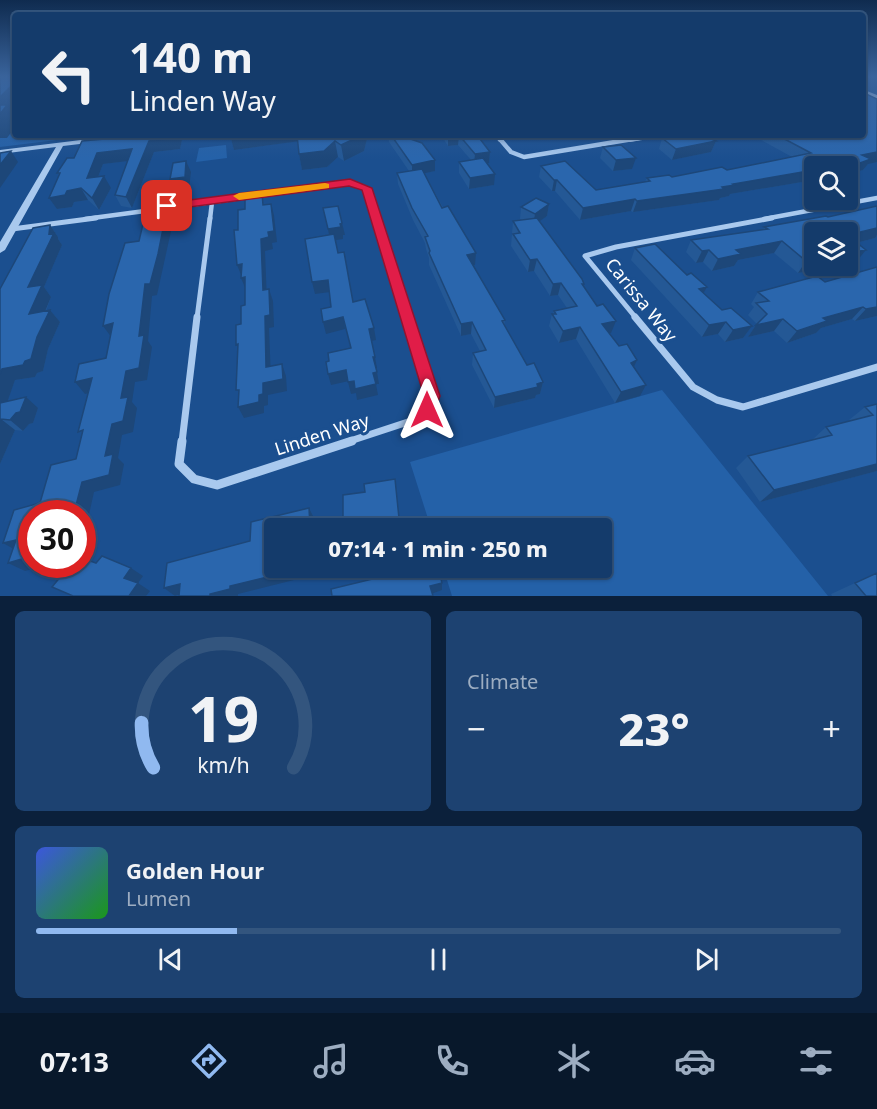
<!DOCTYPE html>
<html lang="en">
<head>
<meta charset="utf-8">
<style>
	:root { --surface:#143b6b; --page:#1d4271; --text:#f1f3f6; --muted:#9dadc1; --line:#33557e; --accent:#90b9f0 }
	body { margin:0; font-family:"Noto Sans",sans-serif; background:var(--page); color:var(--text); height:100vh; display:flex; flex-direction:column; font-size:22px; white-space:nowrap }
	* { box-sizing:border-box; margin:0 }
	p { font-size:20px; color:var(--muted) }
	.icon { flex:none; width:33px; height:33px; fill:none; stroke:currentColor; stroke-width:2; stroke-linecap:round; stroke-linejoin:round }
	.map { position:relative; height:596px; overflow:hidden }
	.drawer { display:flex; flex-direction:column; gap:15px; padding:15px; background:#0b203b; flex:1 }
	.drawer>* { flex:none }
	.hud { position:absolute; left:12px; top:12px; width:854px; height:126px; border-radius:6px; box-shadow:0 2px 4px #0004,0 0 0 2px var(--line); background:#143b6b; color:var(--text); overflow:hidden }
	.fabs { position:absolute; left:804px; top:156px; display:grid; gap:12px }
	.fabs a { display:grid; place-items:center; width:54px; height:54px; border-radius:6px; background:var(--surface); box-shadow:0 2px 4px #0004,0 0 0 2px var(--line); font-size:30px }
	.speed { position:absolute; left:18px; top:500px; display:flex; gap:12px; font-size:30px; font-weight:700; text-align:center }
	.speed>* { display:grid; place-content:center; width:78px; height:78px; border-radius:50%; background:var(--surface); box-shadow:0 2px 4px #0004,0 0 0 2px var(--line); line-height:1 }
	.speed .limit { border:9px solid #d22; background:#fff; color:#111 }
	.pin { position:absolute; display:grid; place-items:center; width:51px; height:51px; color:#fff; margin:-26px; border-radius:12px; box-shadow:0 3px 9px #0006 }
	.me { position:absolute; width:66px; margin:-33px; rotate:0deg; stroke-linejoin:round; filter:drop-shadow(0 0 4px #0008) }
	.turn { display:flex; align-items:center; gap:21px; height:126px; padding:0 18px; font-size:27px }
	.turn .icon { width:78px; height:78px; stroke-width:2.5 }
	.turn b { display:block; font-size:42px; line-height:51px }
	.big { font-size:45px; font-weight:800; line-height:1.1 }
	.drawer .tile { flex:1; display:flex; flex-direction:column; justify-content:center; gap:9px; min-width:0; padding:0 21px; border-radius:9px; background:var(--page) }
	.drawer .dial { align-items:center; gap:0 }
	.dial svg { height:156px; overflow:visible; fill:none; stroke:var(--line); stroke-width:7; stroke-linecap:round; text-anchor:middle }
	.dial text { fill:var(--text); stroke:none }
	.song { display:flex; align-items:center; gap:18px }
	.cover { width:72px; height:72px; border-radius:9px; background:linear-gradient(135deg,hsl(230 70% 55%),hsl(120 70% 35%)) }
	.played { height:6px; border-radius:3px; background:linear-gradient(90deg,var(--accent) 25%,var(--line) 25%) }
	.keys { display:flex; justify-content:space-around; direction:ltr }
	.heat { display:flex; justify-content:space-between; align-items:center; font-size:33px; direction:ltr }
	.drawer .tiles { flex:1; display:grid; gap:15px; grid-template-columns:1fr 1fr }
	.tile:last-child { grid-column:span 2 }
	.trip { position:absolute; left:264px; top:518px; width:348px; height:60px; border-radius:6px; background:var(--surface); box-shadow:0 2px 4px #0004,0 0 0 2px var(--line); font-weight:800; line-height:60px; text-align:center }
	.tab-bar { display:flex; height:96px; justify-content:space-around; align-items:center; background:#08182b; color:var(--muted) }
	.tab-bar .icon { width:42px; height:42px }
	.tab-bar .selected { color:var(--accent) }
	.tab-bar b { font-size:27px; color:var(--text) }
	.map>svg:first-child { display:block }
	.green { fill:#2461a8 }
	.lines { fill:none; stroke-linecap:round; stroke-linejoin:round }
	.minor-far4 { stroke:#a9c9ee; stroke-width:4 }
	.minor-far3 { stroke:#a9c9ee; stroke-width:4.5 }
	.minor-far2 { stroke:#a9c9ee; stroke-width:5 }
	.minor-far1 { stroke:#a9c9ee; stroke-width:7 }
	.minor { stroke:#a9c9ee; stroke-width:9 }
	.tertiary { fill:#a9c9ee; fill-rule:evenodd }
	.secondary { fill:#d6e6fa; fill-rule:evenodd }
	.wall { fill:#245895 }
	.shaded-wall { fill:#1d4779 }
	.building { fill:#2a66ad; stroke:#1d4779; stroke-width:1.5 }
	.route { fill:#e11d48; stroke:#92132f; stroke-width:1.5 }
	.slow { fill:#f59e0b }
	.labels { text-anchor:middle; stroke-width:6; stroke-linejoin:round; paint-order:stroke }
	.street-label { font-size:18px; fill:#fff; stroke:#1b4f8f }
</style>
</head>
<body>
<div class="map">
<svg width="877" height="596" viewBox="0 0 877 596">
	<rect width="100%" height="100%" fill="#1b4f8f"/>
	<path class="green" d="M0,76H15V135H97L0,147Z
		M226,145L227,158L196,162L199,148Z
		M662,390L828,596H452L443,567H602V528H431L410,462Z"/>
	<g class="lines">
		<path class="minor-far4" d="M496,135L500,140
			M630,140L660,135"/>
		<path class="minor-far3" d="M499,138L511,152L524,157L639,138
			M212,202L350,183L366,188L376,219
			M85,219L212,202
			M210,219L212,202
			M764,219L877,198"/>
		<path class="minor-far2" d="M375,218L407,318
			M12,229L96,218
			M197,318L210,218
			M636,318L585,256L616,247L772,218"/>
		<path class="minor-far1" d="M635,317L693,387L717,400L743,407L877,367
			M182,442L197,317
			M347,442L414,420L427,410L432,396L407,317"/>
		<path class="minor" d="M182,441L179,464L194,479L217,485L352,441"/>
		<path class="tertiary" d="M121,135H141L138,137L63,146L5,250L0,253V242L56,147L0,154V150Z"/>
		<path class="secondary" d="M862,89L877,95V100L862,94Z"/>
	</g>
	<path class="wall" d="M151,135H183L180,149L154,152L132,208L121,206L115,195L127,161L103,164L98,177L111,188L99,210L88,200L74,202L72,207L57,209L59,175L57,173L74,158Z
		M230,135H368L364,151L344,161L338,157L327,167L302,170L299,154L298,141L234,150Z
		M388,135H399L435,160V171L424,173L475,265H473L505,320L504,326L527,365L543,382L540,394L536,395L535,398L494,408L472,365L473,353L480,351L471,334L461,336L429,265V258L426,249L425,243L413,220L398,184L397,173L409,171L389,142Z
		M441,135H477L490,152L489,163H487L494,185L469,189L459,173V162L471,160L458,145L448,146Z
		M752,135H862L868,164L863,170L848,174V166H814V180L730,194L729,196L720,198L719,200L633,212L631,211L580,220L555,191H552L539,177L541,166L596,190L645,182L647,178L672,177L727,170L792,157Z
		M662,138L711,139L716,141L711,152L672,160L659,149Z
		M603,147L632,169L613,171L600,158Z
		M549,204L547,216L539,221L583,286L611,333H609L634,367L640,396L615,403L576,339L559,343L549,326L552,314H553L554,311L567,308L558,295L550,296L534,271L528,272L511,246L513,221L522,220L520,219L521,207Z
		M877,206V235L875,238L856,243V262L848,263V232L814,266H836L798,273L774,253L738,260L734,266L712,271L703,262L696,263L686,252L691,240L763,230L764,227L828,217Z
		M50,225L58,237V239L62,245L44,287L51,297L46,311L50,310L60,322L48,349L43,371L37,373L35,377L15,380L7,401L38,408L33,423L29,424L23,431L15,430L0,464V289Z
		M635,248L703,293L722,310L752,326L743,338L725,342L718,334L702,337L631,260Z
		M825,282L877,316L855,321L852,319L821,328L816,333L787,343L774,331L748,337L757,324L748,315L754,307L751,304L758,292Z
		M877,404V471L760,502L736,468L748,456L812,440L826,427L851,421L849,420L865,407Z
		M343,495L401,528H345L343,523Z
		M855,583L877,596H832L831,594Z"/>
	<path class="shaded-wall" d="M15,82V110L13,113L15,117V127L7,138H0V97Z
		M176,135H183L180,149L154,152L132,208L126,197L149,141Z
		M230,135H299L300,141L234,150Z
		M363,135H368L364,151L344,161L341,145Z
		M459,135L458,145L448,146V136Z
		M528,135H558L528,138Z
		M335,141L338,157L327,167L302,170L299,154Z
		M716,141L711,152L672,160L676,149Z
		M132,149L137,160L103,164L93,190L87,178L97,153Z
		M11,151L18,162L0,188V165Z
		M490,152L489,163L474,165L475,154Z
		M877,152V162L868,164L863,170L848,174V166H836L862,155Z
		M636,158L632,169L613,171L616,160Z
		M435,160V171L412,176V165Z
		M186,161L191,172L189,188L175,191L170,179Z
		M814,170V180L730,194L729,196L720,198L719,200L633,212L637,201L722,187L733,184Z
		M495,174L494,185L469,189L470,178Z
		M104,176L111,188L99,210L92,198Z
		M554,180H557L555,191H552Z
		M81,188L88,200L74,202L72,207L57,209L49,198L67,191Z
		M635,199L631,211L580,220L583,208Z
		M271,204L274,215L277,242L272,243L273,249L265,251L267,302L263,290L261,239L268,232Z
		M549,204L547,216L533,226L535,214Z
		M163,209L169,220L168,226L171,231L157,295L152,296L148,341L152,347L147,380L135,382L132,402L137,408L133,432L122,435L118,458L124,464L120,485L94,492L82,546V513H74L82,482L105,456L112,424L121,398L126,371L139,336L145,284Z
		M342,223L345,235H343V239L330,241L328,229Z
		M50,225L58,237V239L62,245L44,287L51,297L39,326L29,314L28,287L49,234Z
		M877,228V235L875,238L848,245V235Z
		M782,241L774,253L738,260L734,266L712,271L718,259L736,250Z
		M709,250L703,262L696,263L702,251Z
		M866,250L856,262L848,263V253Z
		M476,253L475,265L467,267V255Z
		M537,259L534,271L528,272L530,260Z
		M814,259V266H836L798,273L806,261Z
		M242,264V277L237,265Z
		M245,277L246,290L241,278Z
		M328,280L330,292L315,294L312,282Z
		M561,283L558,295L550,296L553,284Z
		M707,287L700,299L699,289Z
		M269,289L273,301L274,327L269,328L271,379L266,367L265,316Z
		M863,307L852,319L821,328L816,333L787,343L797,331L823,318Z
		M877,307V316L855,321L866,309Z
		M50,310L60,322L48,349L43,371L37,373L35,377L15,380L2,417L0,416V374L2,369L37,337Z
		M343,317L345,329L326,334L323,322Z
		M783,319L774,331L748,337L756,325Z
		M616,321L611,333L598,336L602,324Z
		M472,322L471,334L461,336V324Z
		M726,322L718,334L702,337L709,325Z
		M113,323L112,338L103,326Z
		M752,326L743,338L725,342L733,330Z
		M580,327L576,339L559,343L563,331Z
		M374,328L376,340L371,341L369,329Z
		M373,357H375L377,368L375,369Z
		M637,360L632,371L631,363Z
		M282,364L286,376L287,391L268,395V405L264,406V413L244,418L238,407L259,395L263,383Z
		M346,370L349,381L331,385L328,374Z
		M377,372L379,384H376L378,395L357,400L356,393L351,394L348,382Z
		M92,378L102,390L85,394L75,382Z
		M543,382L540,394L536,395L535,398L494,408L495,397Z
		M646,385L640,396L615,403L621,392Z
		M26,397L38,408L33,423L29,424L23,431L10,420Z
		M1,419L15,430L0,464V421Z
		M877,464V471L760,502L774,490Z
		M309,508L314,518V528H303Z
		M16,540L19,552L3,543Z
		M32,556V564H49L25,571L8,563Z
		M52,564H79L78,567L64,570Z
		M296,567H301L302,578L238,594V596H210V594L230,586Z
		M131,568L143,576L138,583L150,591L146,596H129L124,578Z
		M442,583V590L431,594L430,586Z
		M180,584L191,591L175,596L164,588Z"/>
	<path class="building" d="M0,76H15V82L0,97Z
		M862,92L877,99V152L862,155L871,159L860,163L836,166H814V170L733,184L735,185L722,187L724,189L637,201L635,199L583,208L557,180H554L541,166L565,161L596,190L650,181L647,178L669,175L672,177L722,167L727,170L811,153L777,135H862Z
		M0,105H7L0,114Z
		M151,135H176L175,138L149,141L126,197L115,195L132,149L97,153L87,178L104,176L92,198L81,188L67,191L65,195L49,198L60,173H57L67,158H74L82,141Z
		M297,135H363L341,145L335,141L324,151L299,154Z
		M391,135H399L422,143L435,160L412,165Z
		M459,135H477L490,152L475,154Z
		M680,135H711V139L716,141L676,149L662,138Z
		M621,145L636,158L616,160L603,147Z
		M11,151L0,165V153Z
		M483,158L495,174L470,178L459,162Z
		M186,161L185,177L170,179L173,163Z
		M422,169L442,208L448,206L476,253L467,255L505,320L502,321L527,365L534,363L543,382L537,384L538,387L495,397L473,353L486,350L472,322L461,324L429,253L430,251L425,237L428,236L412,208L397,173Z
		M262,193L263,205L271,204L274,231L268,232L269,237L261,239L263,290L269,289L270,315L265,316L266,367L282,364L283,379L263,383V394L259,395V402L238,407L239,390H236L238,344L236,345V325L241,324V306L245,305V277L241,278L242,264L237,265L234,230H238V210L245,209V196Z
		M536,198L549,204L535,214L521,207Z
		M338,206L342,223L340,224L341,227L328,229L323,208Z
		M877,206V228L848,235V232H814V259L806,261L782,241L736,250L741,254L718,259L709,250L702,251L691,240L768,229L764,227L826,216L828,217Z
		M163,209L162,217L165,219L158,254L150,284H145L139,336L144,335L139,368L126,371L121,398L128,397L123,421L112,424L105,456L113,454L109,475L82,482L74,513H32V556L8,563L16,540L3,543L14,510L40,503L51,465L76,459L83,430L78,432L92,378L75,382L79,364L106,358L113,323L103,326L109,294L125,243L139,241L146,211Z
		M537,218L582,279L584,284H582L597,306L603,304L616,321L602,324L619,346L627,344L637,360L631,363L646,385L621,392L580,327L563,331L552,314H556L554,311L577,306L561,283L553,284L537,259L530,260L513,234L520,233L513,221Z
		M50,225L49,234L54,233L28,287L42,285L29,314L50,310L37,337L31,359L25,361L23,365L2,369L0,374V289L33,228Z
		M334,234L338,253L344,252L353,302L365,299L374,328L369,329L375,357H373L377,372L373,373L376,384L355,389L354,381L348,382L346,370L328,374L326,362L329,361L328,353L351,348L343,317L323,322L321,309L331,307L328,280L312,282L305,239Z
		M848,236L866,250L848,253Z
		M655,244L687,275L691,273L707,287L699,289L722,310L731,308L752,326L733,330L726,322L709,325L635,248Z
		M877,267V307L866,309L863,307L823,318L827,321L797,331L783,319L756,325L767,314L756,303L769,301L758,292L817,276L825,282Z
		M26,397L20,412L16,413L10,420L1,419L0,421V403Z
		M877,404V464L774,490L748,456L832,435L826,427L873,415L865,407Z
		M395,479L400,528H369V518L343,523V495L365,492L364,484Z
		M309,508L310,527L303,528H274V567H296V570L230,586V589L210,594V596H179L180,584L164,588L167,563L250,541L251,522Z
		M102,556L131,568L124,578L138,583L129,596H73L52,587L71,564H82V558L96,563Z
		M422,567H438L442,583L430,586L433,596H332L331,589Z
		M877,573V596H866L855,583Z"/>
	<linearGradient id="sky" x2="0" y2="1"><stop stop-color="#0f2b4f"/><stop offset="0.48" stop-color="#39639b"/><stop offset="1" stop-color="#39639b" stop-opacity="0"/></linearGradient>
	<rect width="877" height="159" fill="url(#sky)"/>
	<path class="route" d="M350,179L372,188L440,396L433,415L427,417L421,415L419,410L424,396L362,190L349,186L167,210L162,206L167,203Z"/>
	<path class="slow" d="M325,183L329,184V188L239,200L233,196L239,193Z"/>
	<g class="labels">
		<g class="street-label">
			<text transform="translate(641 300) rotate(51)" y="6">Carissa Way</text>
			<text transform="translate(322 435) rotate(-18)" y="6">Linden Way</text>
		</g>
	</g>
</svg>
<div class="fabs">
<a><svg class="icon" aria-label="search" viewBox="0 0 24 24"><circle cx="10" cy="10" r="6"/><path d="M15 15l6 6"/></svg></a>
<a><svg class="icon" aria-label="layers" viewBox="0 0 24 24"><path d="M12 4l9 5-9 5-9-5zM3 14l9 5 9-5"/></svg></a>
</div>
<div class="speed"><div class="limit">30</div></div>
<div class="pin" style="left:167px;top:206px;background:#d93025"><svg class="icon" aria-label="arrive" viewBox="0 0 24 24"><path d="M6 21V4h12l-3 4 3 4H6"/></svg></div>
<svg class="me" style="left:427px;top:410px" viewBox="-20 -20 40 40"><path d="M0-17L14 15 0 8-14 15z" fill="#e11d48" stroke="#fff" stroke-width="4"/></svg>
<div class="trip">07:14 · 1 min · 250 m</div>
<div class="hud">
<div class="turn"><svg class="icon" aria-label="left" viewBox="0 0 24 24"><path d="M17 20v-9H6M10 6l-5 5 5 5"/></svg><div><b>140 m</b>Linden Way</div></div>
</div>
</div>
<section class="drawer">
<div class="tiles">
<div class="tile dial"><svg viewBox="0 0 100 80">
<path d="M14 69A42 42 0 1 1 86 69"/>
<path d="M14 69A42 42 0 0 1 8 46" stroke="#90b9f0"/>
<text x="50" y="56" font-size="32" font-weight="700">19</text>
<text x="50" y="72" font-size="11">km/h</text>
</svg></div>
<div class="tile"><p>Climate</p>
<div class="heat"><a>−</a><b class="big">23°</b><a>+</a></div>
</div>
<div class="tile">
<div class="song"><i class="cover"></i><div><b>Golden Hour</b><p>Lumen</p></div></div>
<div class="played"></div>
<div class="keys"><svg class="icon" aria-label="previous" viewBox="0 0 24 24"><path d="M18 5L8 12l10 7zM5 5v14"/></svg><svg class="icon" aria-label="pause" viewBox="0 0 24 24"><path d="M8 5v14M16 5v14"/></svg><svg class="icon" aria-label="next" viewBox="0 0 24 24"><path d="M6 5l10 7-10 7zM19 5v14"/></svg></div>
</div>
</div>
</section>
<nav class="tab-bar">
<b>07:13</b>
<svg class="icon selected" aria-label="directions" viewBox="0 0 24 24"><path d="M12 3l9 9-9 9-9-9zM9 14v-3h6M13 9l2 2-2 2"/></svg>
<svg class="icon" aria-label="music" viewBox="0 0 24 24"><path d="M9 18V5l10-2v13"/><circle cx="6" cy="18" r="3"/><circle cx="16" cy="16" r="3"/></svg>
<svg class="icon" aria-label="phone" viewBox="0 0 24 24"><path d="M5 4h4l2 5-3 2q2 4 5 5l2-3 5 2v4C11 20 4 13 5 4z"/></svg>
<svg class="icon" aria-label="climate" viewBox="0 0 24 24"><path d="M12 3v18M4 7l16 10M4 17L20 7"/></svg>
<svg class="icon" aria-label="car" viewBox="0 0 24 24"><path d="M5 17H2v-5l4-1 3-4h7l3 4 3 1v5h-3M9 17h6M6 11h13"/><circle cx="7" cy="17" r="2"/><circle cx="17" cy="17" r="2"/></svg>
<svg class="icon" aria-label="filters" viewBox="0 0 24 24"><path d="M4 7h16M4 17h16"/><circle cx="9" cy="7" r="2"/><circle cx="15" cy="17" r="2"/></svg>
</nav>
</body>
</html>
